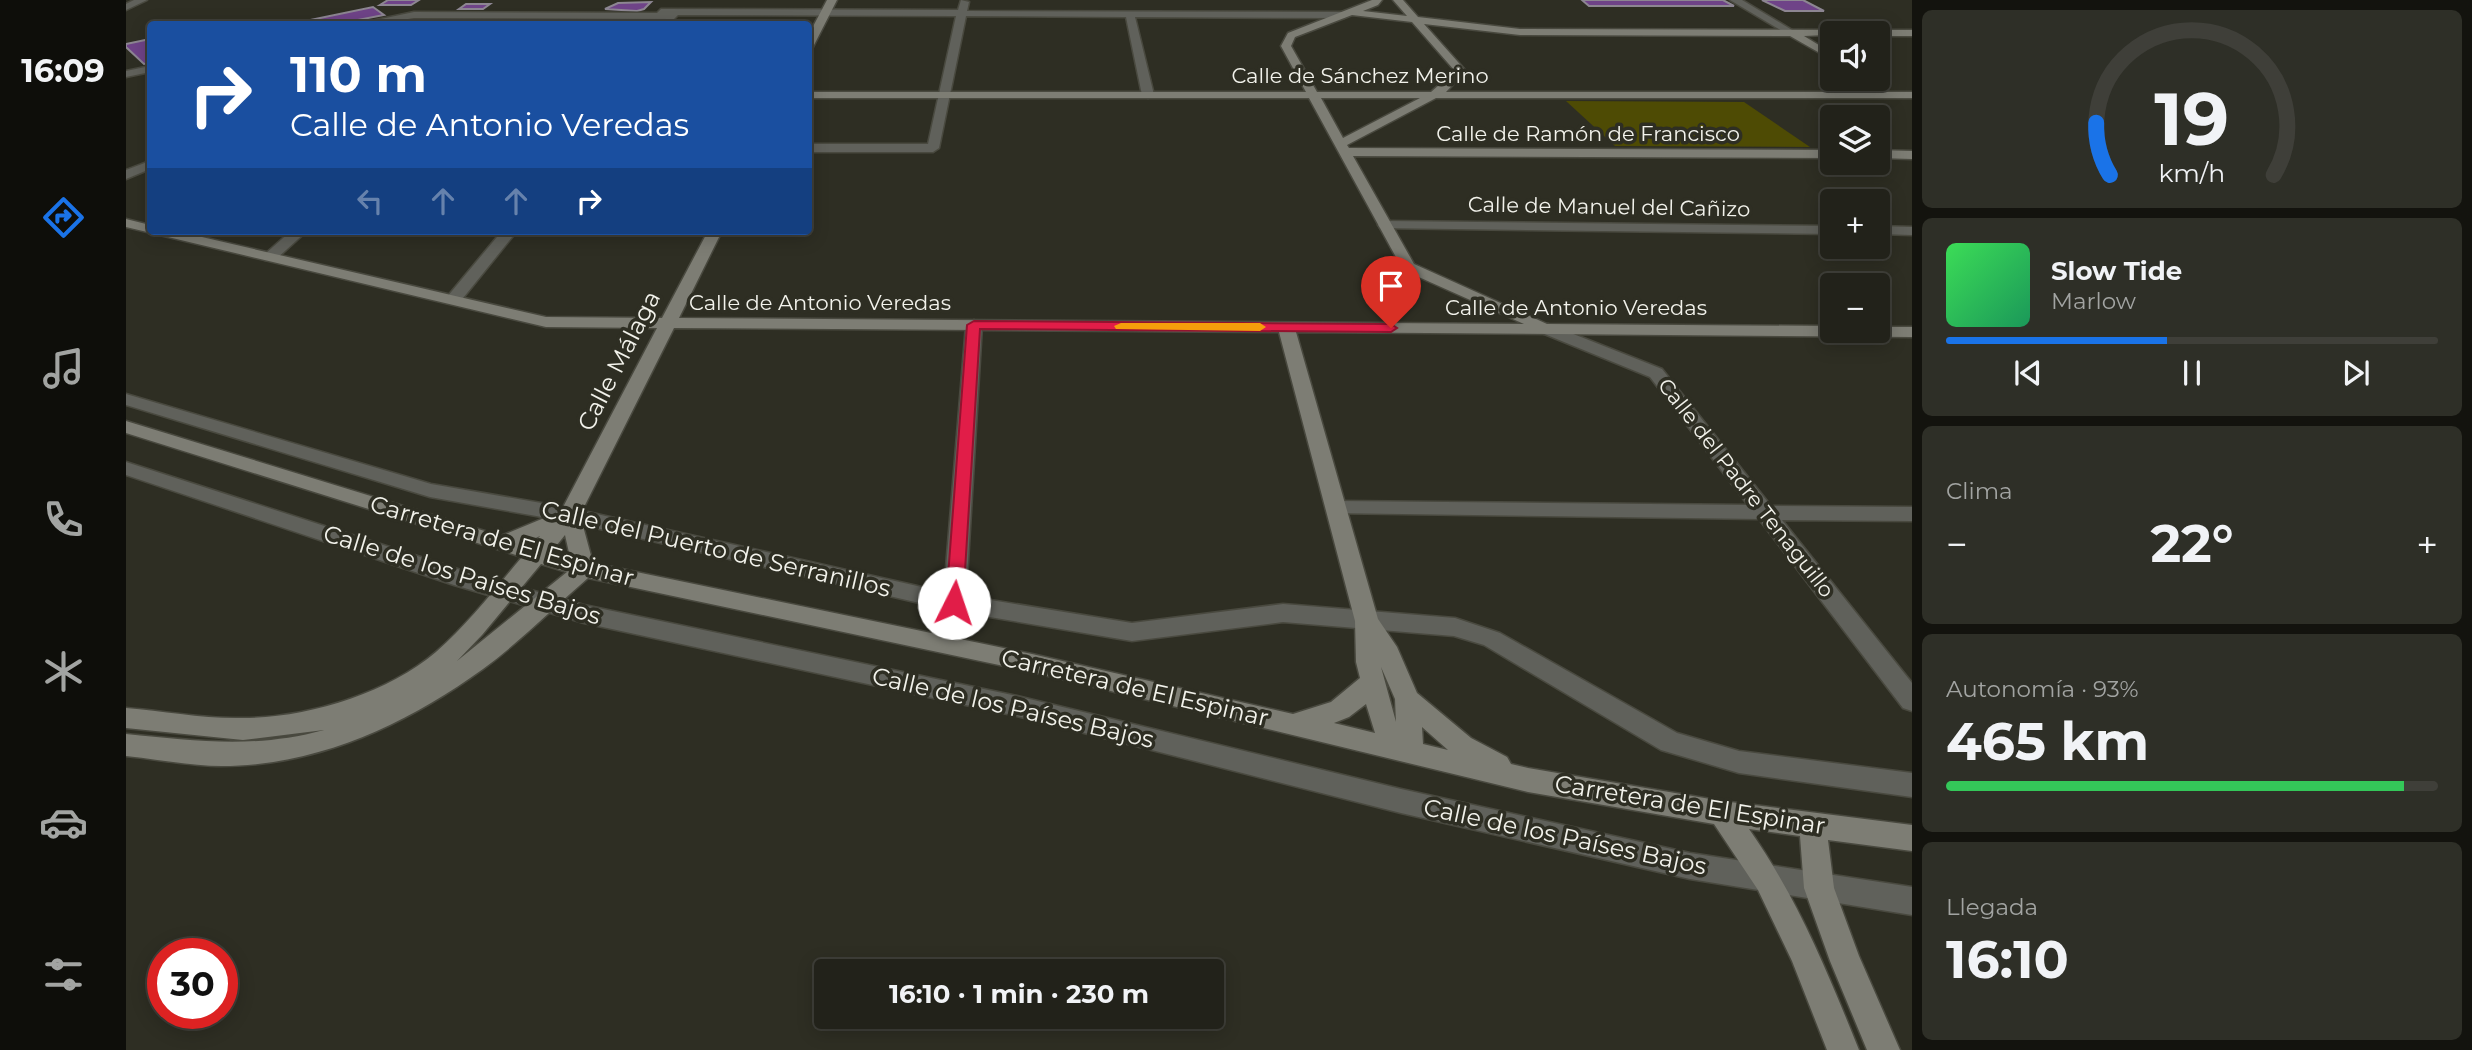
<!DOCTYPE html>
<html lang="es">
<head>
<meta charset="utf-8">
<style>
	:root { --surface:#22221a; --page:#2e2f27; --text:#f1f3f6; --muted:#a2a4a2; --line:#3f3f39; --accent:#1a73e8 }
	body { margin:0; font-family:Montserrat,sans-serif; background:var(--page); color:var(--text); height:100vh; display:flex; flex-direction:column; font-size:26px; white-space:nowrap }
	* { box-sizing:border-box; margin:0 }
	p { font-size:23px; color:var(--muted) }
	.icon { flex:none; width:38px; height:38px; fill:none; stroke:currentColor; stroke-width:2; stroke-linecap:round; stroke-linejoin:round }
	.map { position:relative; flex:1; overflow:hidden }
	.side { display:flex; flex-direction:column; gap:10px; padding:10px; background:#13130e; width:560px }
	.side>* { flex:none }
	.guide { position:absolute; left:21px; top:21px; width:665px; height:214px; border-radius:7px; box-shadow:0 4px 18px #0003,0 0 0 2px var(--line); background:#1a4fa0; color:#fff; overflow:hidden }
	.buttons { position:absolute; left:1694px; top:21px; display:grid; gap:14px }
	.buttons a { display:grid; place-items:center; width:70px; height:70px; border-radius:7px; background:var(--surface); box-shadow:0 4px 18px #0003,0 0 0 2px var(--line); font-size:35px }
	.speed { position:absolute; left:21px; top:938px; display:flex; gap:14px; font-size:35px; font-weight:700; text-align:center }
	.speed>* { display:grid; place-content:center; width:91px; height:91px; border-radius:50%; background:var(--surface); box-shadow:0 4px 18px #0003,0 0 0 2px var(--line); line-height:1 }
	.speed .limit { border:10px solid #d22; background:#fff; color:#111 }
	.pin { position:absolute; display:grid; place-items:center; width:60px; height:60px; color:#fff; margin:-72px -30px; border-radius:50% 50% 50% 0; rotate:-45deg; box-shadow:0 0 7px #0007 }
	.pin .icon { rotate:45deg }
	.me { position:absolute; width:77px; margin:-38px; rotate:4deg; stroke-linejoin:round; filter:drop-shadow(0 0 5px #0008) }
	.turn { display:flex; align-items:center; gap:24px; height:147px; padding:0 28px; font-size:32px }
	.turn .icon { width:91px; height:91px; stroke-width:2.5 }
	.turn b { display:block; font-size:49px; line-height:60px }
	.lanes { display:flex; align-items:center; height:66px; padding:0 28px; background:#0003; justify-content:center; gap:35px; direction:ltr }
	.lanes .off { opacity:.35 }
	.big { font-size:52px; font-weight:700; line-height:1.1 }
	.side .tile { flex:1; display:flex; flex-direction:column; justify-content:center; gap:10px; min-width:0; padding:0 24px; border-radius:10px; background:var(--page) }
	.side .dial { align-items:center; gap:0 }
	.dial svg { height:182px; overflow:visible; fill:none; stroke:var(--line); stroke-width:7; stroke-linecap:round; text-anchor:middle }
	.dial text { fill:var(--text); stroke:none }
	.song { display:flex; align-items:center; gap:21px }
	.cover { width:84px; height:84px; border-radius:10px; background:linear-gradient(135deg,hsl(130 70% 55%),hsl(150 70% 35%)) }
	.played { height:7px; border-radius:4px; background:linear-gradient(90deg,var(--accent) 45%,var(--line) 45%) }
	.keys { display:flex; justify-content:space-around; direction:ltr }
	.heat { display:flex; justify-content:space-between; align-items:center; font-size:38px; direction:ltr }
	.charge { height:10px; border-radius:5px; background:linear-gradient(90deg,#34c759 93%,var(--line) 0) }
	.trip { position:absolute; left:688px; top:959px; width:410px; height:70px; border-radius:7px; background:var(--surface); box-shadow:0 4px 18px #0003,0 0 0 2px var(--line); font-weight:700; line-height:70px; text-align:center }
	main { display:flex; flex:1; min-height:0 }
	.dock { display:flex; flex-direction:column; width:126px; justify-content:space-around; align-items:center; background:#0e0e0a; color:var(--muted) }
	.dock .icon { width:49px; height:49px }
	.dock .on { color:var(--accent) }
	.dock b { font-size:32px; color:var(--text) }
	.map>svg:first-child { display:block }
	.green { fill:#4e4b04 }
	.building { fill:#6f4388; stroke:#8d8692; stroke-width:2 }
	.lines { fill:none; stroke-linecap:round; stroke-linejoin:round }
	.street-casing { stroke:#49493f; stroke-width:3 }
	.secondary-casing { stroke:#49493f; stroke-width:3 }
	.street { fill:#60615b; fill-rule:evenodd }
	.secondary { fill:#7d7d74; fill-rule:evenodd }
	.route { fill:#e11d48; stroke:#92132f; stroke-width:2 }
	.slow { fill:#f59e0b }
	.labels { text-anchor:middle; stroke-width:7; stroke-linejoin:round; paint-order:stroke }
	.far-street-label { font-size:21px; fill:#f2f2eb; stroke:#2e2e23 }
	.street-label { font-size:24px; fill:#f2f2eb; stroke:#2e2e23 }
</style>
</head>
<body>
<main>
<nav class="dock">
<b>16:09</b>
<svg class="icon on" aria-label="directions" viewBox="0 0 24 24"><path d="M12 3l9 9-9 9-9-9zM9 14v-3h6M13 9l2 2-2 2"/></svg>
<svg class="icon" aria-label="music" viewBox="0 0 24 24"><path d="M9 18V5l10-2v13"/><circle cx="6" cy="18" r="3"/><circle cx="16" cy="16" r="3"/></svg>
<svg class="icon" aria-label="phone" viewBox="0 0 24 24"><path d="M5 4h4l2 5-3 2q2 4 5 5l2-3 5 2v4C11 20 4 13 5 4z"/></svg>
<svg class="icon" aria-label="climate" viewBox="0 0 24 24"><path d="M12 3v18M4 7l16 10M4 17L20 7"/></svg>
<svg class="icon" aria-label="car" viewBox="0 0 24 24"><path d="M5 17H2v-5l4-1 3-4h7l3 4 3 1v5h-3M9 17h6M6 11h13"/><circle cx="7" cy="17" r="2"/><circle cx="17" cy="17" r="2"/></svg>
<svg class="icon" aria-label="filters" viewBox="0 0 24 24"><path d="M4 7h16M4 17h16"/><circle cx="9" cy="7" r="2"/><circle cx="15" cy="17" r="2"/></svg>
</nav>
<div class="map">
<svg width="1786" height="1050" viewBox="0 0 1786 1050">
	<rect width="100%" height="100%" fill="#2e2e23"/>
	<path class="green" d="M1440,101L1618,102L1684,147L1489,146Z"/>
	<path class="building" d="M262,0H293L285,5H254Z
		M1456,0H1597L1608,6H1463Z
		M1636,0H1677L1698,11H1659Z
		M525,2L518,9L511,11L479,9L492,3Z
		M340,4H364L357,9H333Z
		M247,7L258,15L211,24H165Z
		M24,39V63L18,64L0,47V44Z"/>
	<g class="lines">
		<g class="street-casing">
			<path id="street" d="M8,0H21L0,10V4Z
				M835,0L843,2L841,11L1218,12L1223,15L1218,18L1009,17L1028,95L1022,98L1016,95L1000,17L840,16L813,148L807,152H682V144H802L830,16L552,15L548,19L288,18L250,24H231L288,12L531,13L535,9L832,10Z
				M1604,0H1616L1671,33L1663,35Z
				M24,66V72L0,77V71Z
				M24,161V169L0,179V170Z
				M1259,221L1706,226V234L1254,228L1252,225Z
				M1752,226L1786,227V235L1752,234Z
				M165,231H181L149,260H139L137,257L139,254Z
				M376,231H391L333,303H321L319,300L321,297Z
				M848,320L856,325L840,596L1006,623L1157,604L1329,618L1374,633L1551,733L1613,751L1786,773V797L1613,773L1535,750L1358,645L1328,636L1157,622L1006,641L828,611L444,522L304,497L0,405V394L305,484L444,508L818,592L840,325Z
				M1422,324L1536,369L1645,506L1786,507V521L1656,520L1786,683V711L1777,708L1633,519L1204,513L1201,508L1204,503L1211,501L1622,505L1524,377L1416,333L1414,329L1416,325Z
				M0,462L341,572L458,605L891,696L1275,789L1564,853L1786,887V915L1564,879L1275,813L891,716L458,623L328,585L0,475Z"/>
		</g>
		<g class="secondary-casing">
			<path id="secondary" d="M701,0H711L687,47L682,50V36Z
				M1246,0H1256L1252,5L1237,11L1281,16L1267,0H1277L1292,17L1394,29L1741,30L1746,33L1678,36L1706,53V60L1664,36L1394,35L1298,24L1340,71L1320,92H1786V98H1310L1221,145L1223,148L1706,150V158L1227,156L1288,264L1421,324L1706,326V331H1752V327H1786V337L1170,332L1252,619L1271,647L1291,693L1345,738L1381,757L1385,764L1402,768L1596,801L1786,825V851L1702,840L1708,888L1733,956L1774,1050H1741L1704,961L1678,888L1674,836L1623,829C1671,897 1702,973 1733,1050H1701L1666,961L1632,890L1588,824L1402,792L906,672L462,578C427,608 394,642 357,669C281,724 191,766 96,766C64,766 31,759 0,756V734C70,741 128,749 198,730L117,740L0,728V708C38,711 78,719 117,718C180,718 261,694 310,652C342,624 368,590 396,557L0,433V421L375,536L435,511L531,328L420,327L0,227V219L24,225V231H50L420,317L536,318L582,231H596L553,318L1398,324L1277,270L1183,98H682V92H1180L1155,46L1162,33ZM1226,15L1286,22L1329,71L1305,92H1191L1165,46L1169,37ZM1195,98H1294L1217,138ZM548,328L1153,332L1229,621L1230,662L1234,678L1205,702L1167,714L906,654L467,563L454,515ZM439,535L444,557L426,551ZM414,536L406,545L399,543ZM415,564L441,572L331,661L356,635ZM1255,667L1269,699L1270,723V722ZM1240,704L1249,733L1208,723L1223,717ZM1296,727L1322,750L1297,744Z
				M1752,30H1786V36H1752V33H1747Z
				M1752,150L1786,151V159L1752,158Z"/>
		</g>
		<use href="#street" class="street"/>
		<use href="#secondary" class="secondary"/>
	</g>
	<path class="route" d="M848,321L1265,324L1271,328L1265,332L854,329L837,603L834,608H822L820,603L841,325Z"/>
	<path class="slow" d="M995,323H1134L1140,327L1134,331L990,329L988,326Z"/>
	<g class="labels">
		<g class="far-street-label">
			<text x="1234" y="83">Calle de Sánchez Merino</text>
			<text x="1462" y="141">Calle de Ramón de Francisco</text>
			<text transform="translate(1483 207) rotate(1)" y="7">Calle de Manuel del Cañizo</text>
			<text x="694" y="310">Calle de Antonio Veredas</text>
			<text x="1450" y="315">Calle de Antonio Veredas</text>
			<text transform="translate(1620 488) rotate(52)" y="7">Calle del Padre Tenaguillo</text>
		</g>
		<g class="street-label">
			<text transform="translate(493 361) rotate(-63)" y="8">Calle Málaga</text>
			<text transform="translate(376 541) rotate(16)" y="8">Carretera de El Espinar</text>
			<text transform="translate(590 549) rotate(13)" y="8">Calle del Puerto de Serranillos</text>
			<text transform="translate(336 575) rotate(17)" y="8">Calle de los Países Bajos</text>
			<text transform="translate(1009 688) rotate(13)" y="8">Carretera de El Espinar</text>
			<text transform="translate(887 708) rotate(13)" y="8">Calle de los Países Bajos</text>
			<text transform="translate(1564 805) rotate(9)" y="8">Carretera de El Espinar</text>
			<text transform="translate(1439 837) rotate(12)" y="8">Calle de los Países Bajos</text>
		</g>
	</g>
</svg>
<div class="buttons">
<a><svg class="icon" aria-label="sound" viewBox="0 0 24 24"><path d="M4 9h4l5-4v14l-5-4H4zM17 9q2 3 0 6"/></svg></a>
<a><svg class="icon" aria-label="layers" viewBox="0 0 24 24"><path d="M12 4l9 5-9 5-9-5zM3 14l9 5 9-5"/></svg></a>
<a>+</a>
<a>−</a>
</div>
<div class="speed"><div class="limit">30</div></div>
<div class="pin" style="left:1265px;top:328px;background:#d93025"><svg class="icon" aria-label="arrive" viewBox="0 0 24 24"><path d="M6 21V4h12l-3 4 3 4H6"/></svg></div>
<svg class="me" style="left:828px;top:603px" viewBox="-20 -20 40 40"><circle r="19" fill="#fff"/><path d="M0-13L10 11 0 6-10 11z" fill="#e11d48"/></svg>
<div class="trip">16:10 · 1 min · 230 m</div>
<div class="guide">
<div class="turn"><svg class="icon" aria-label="right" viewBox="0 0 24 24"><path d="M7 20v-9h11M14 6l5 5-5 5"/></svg><div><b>110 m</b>Calle de Antonio Veredas</div></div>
<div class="lanes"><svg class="icon off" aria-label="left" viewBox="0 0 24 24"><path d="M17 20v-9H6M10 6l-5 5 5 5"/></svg><svg class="icon off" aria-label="ahead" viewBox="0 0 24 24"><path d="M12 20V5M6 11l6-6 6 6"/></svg><svg class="icon off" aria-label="ahead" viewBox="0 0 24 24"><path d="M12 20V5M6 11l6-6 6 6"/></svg><svg class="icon" aria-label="right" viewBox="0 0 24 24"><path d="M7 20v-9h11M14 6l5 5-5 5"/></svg></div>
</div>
</div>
<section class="side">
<div class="tile dial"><svg viewBox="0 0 100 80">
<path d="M14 69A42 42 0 1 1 86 69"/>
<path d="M14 69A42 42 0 0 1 8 46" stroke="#1a73e8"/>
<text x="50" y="56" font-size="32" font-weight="700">19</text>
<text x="50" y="72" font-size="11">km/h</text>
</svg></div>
<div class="tile">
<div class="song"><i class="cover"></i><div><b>Slow Tide</b><p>Marlow</p></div></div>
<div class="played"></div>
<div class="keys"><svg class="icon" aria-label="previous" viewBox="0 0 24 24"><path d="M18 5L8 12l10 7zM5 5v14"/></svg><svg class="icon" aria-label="pause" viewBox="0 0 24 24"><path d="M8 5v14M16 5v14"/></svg><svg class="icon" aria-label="next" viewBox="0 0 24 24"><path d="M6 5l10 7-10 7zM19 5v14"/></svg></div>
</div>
<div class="tile"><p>Clima</p>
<div class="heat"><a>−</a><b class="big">22°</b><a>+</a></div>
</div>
<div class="tile"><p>Autonomía · 93%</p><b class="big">465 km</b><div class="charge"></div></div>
<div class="tile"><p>Llegada</p><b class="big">16:10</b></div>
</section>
</main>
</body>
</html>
